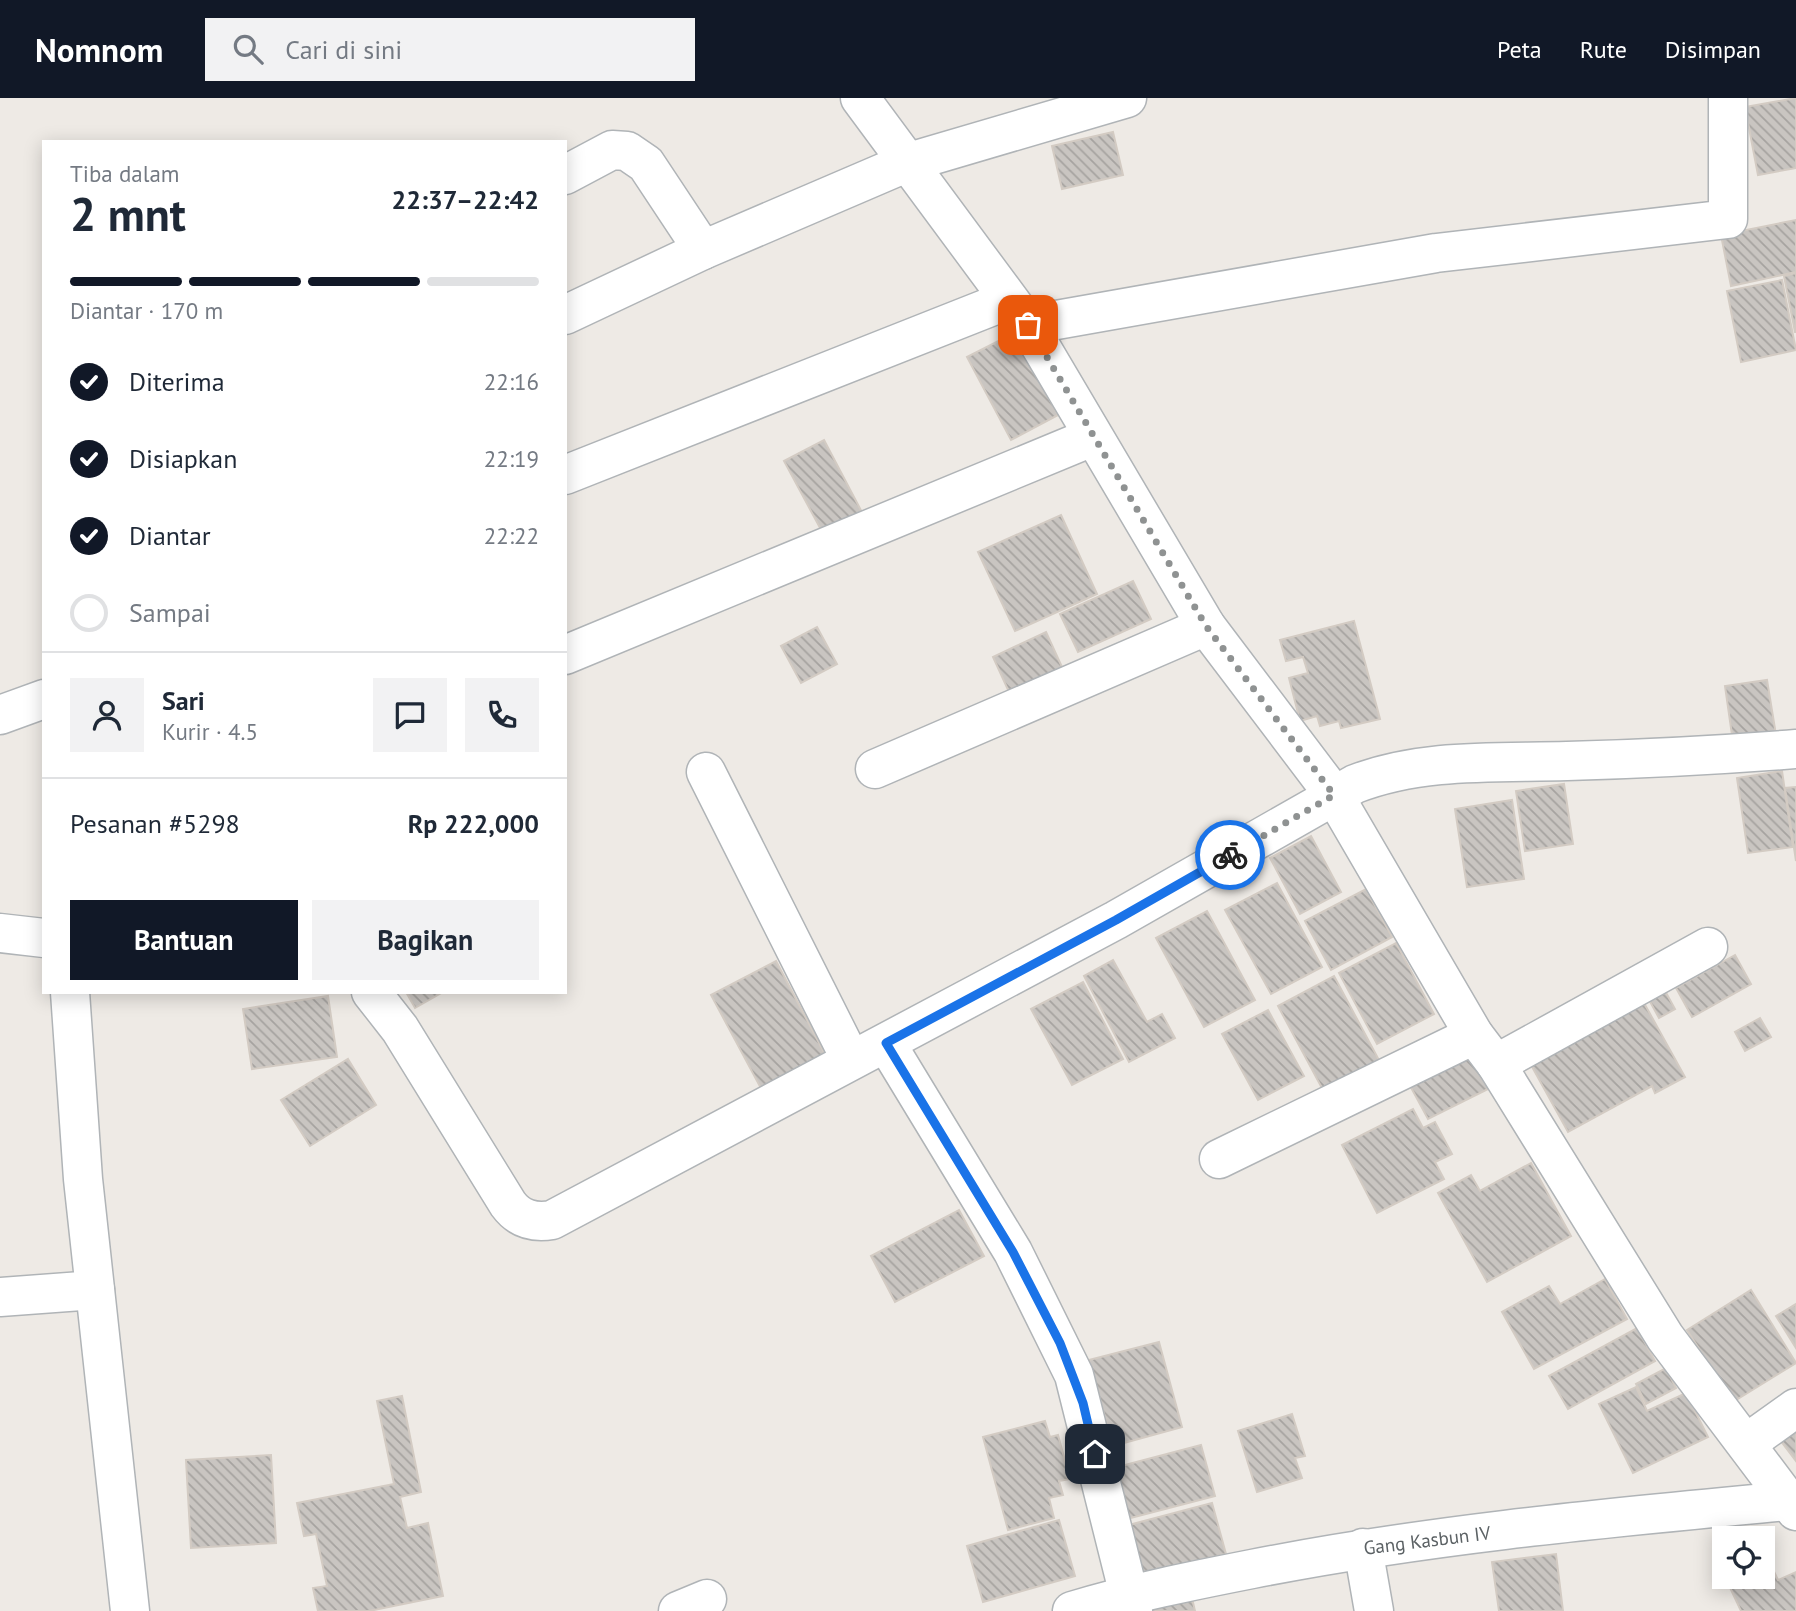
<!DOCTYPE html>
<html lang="id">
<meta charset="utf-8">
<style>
body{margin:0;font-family:"PT Sans",sans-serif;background:#f2f2f3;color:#1f2937;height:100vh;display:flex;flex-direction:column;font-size:26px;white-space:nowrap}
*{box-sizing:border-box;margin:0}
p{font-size:23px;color:#747a83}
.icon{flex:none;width:38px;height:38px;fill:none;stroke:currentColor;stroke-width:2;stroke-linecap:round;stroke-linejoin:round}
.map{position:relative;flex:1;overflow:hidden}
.details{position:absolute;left:42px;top:42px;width:525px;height:854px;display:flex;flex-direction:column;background:#fff;border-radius:0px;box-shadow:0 4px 18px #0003}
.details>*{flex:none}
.tools{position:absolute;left:1712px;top:1428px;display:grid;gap:14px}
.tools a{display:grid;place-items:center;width:63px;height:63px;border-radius:0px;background:#fff;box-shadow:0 4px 18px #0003;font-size:35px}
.pin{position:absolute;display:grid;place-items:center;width:60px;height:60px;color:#fff;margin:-30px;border-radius:14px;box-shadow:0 4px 10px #0006}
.courier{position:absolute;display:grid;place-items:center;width:70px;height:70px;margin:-35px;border:5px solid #1a73e8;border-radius:50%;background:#fff;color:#222;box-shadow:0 2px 9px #0007}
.head em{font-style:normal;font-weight:700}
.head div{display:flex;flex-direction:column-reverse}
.head{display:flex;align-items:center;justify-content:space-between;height:119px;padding:0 28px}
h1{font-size:46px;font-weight:700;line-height:52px}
.bar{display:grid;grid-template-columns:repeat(4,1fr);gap:10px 7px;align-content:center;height:84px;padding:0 28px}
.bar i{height:9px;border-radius:5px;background:#e0e1e3}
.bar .current{background:#111827}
.bar p{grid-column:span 4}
.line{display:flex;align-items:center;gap:18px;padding:0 28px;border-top:2px solid #e0e1e3}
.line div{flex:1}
.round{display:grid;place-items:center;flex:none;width:74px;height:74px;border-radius:0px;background:#f2f2f3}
ol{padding:0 28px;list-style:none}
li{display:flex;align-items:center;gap:21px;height:77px}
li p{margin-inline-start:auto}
li .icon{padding:7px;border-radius:50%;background:#111827;color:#fff;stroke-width:4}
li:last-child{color:#747a83}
li i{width:38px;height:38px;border:4px solid #e0e1e3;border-radius:50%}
.button{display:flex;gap:14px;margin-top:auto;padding:14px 28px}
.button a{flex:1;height:80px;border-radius:0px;background:#111827;color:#fff;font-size:28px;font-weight:700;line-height:80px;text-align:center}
.button a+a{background:#f2f2f3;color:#1f2937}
header{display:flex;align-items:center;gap:42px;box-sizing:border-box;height:98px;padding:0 35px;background:#111827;color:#fff}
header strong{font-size:33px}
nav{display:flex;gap:38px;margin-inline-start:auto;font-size:24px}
.search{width:490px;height:63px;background:#f2f2f3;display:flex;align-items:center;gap:18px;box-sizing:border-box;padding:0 24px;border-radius:0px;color:#747a83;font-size:26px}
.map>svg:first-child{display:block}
</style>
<header>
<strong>Nomnom</strong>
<div class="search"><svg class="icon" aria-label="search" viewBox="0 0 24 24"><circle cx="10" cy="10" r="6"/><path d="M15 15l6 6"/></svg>Cari di sini</div>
<nav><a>Peta</a><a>Rute</a><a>Disimpan</a></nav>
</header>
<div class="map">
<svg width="1796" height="1513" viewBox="0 0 1796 1513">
<defs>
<pattern id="building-back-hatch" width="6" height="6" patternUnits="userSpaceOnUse" patternTransform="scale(1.75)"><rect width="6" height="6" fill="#c9c5c1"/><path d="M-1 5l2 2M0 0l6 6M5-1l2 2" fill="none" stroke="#a6a3a0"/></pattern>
</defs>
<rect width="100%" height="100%" fill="#eeeae5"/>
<g fill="url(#building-back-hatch)" stroke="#d3cbc3" stroke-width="2">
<path d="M 1796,0 L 1796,70 L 1758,77 L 1745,9 Z"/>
<path d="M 1113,34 L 1123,77 L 1062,91 L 1052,48 Z"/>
<path d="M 1796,122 L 1796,174 L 1731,188 L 1721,137 Z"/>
<path d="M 1796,175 L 1796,234 L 1795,234 L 1784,178 Z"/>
<path d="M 1782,182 L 1796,252 L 1741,264 L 1727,193 Z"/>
<path d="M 1014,235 L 1058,317 L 1011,342 L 967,259 Z"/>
<path d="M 824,342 L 865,420 L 826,441 L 784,363 Z"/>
<path d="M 1061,417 L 1097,496 L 1015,533 L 978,454 Z"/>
<path d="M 1133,483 L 1151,521 L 1078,554 L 1060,516 Z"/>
<path d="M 1354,523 L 1380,621 L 1341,630 L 1339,623 L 1320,628 L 1317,618 L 1300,623 L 1289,580 L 1308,575 L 1303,559 L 1286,563 L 1280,542 Z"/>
<path d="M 817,529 L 837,566 L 801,585 L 781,548 Z"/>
<path d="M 1046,534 L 1067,580 L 1014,605 L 993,559 Z"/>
<path d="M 1767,582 L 1776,637 L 1733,644 L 1725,588 Z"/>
<path d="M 1782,673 L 1793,749 L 1748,755 L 1737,680 Z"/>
<path d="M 1564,686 L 1573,746 L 1525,753 L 1516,693 Z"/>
<path d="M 1796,689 L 1796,763 L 1785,690 Z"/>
<path d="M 1512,702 L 1524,781 L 1467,789 L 1455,711 Z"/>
<path d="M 1311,738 L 1341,794 L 1300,816 L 1270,760 Z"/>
<path d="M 1277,785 L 1322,869 L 1271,896 L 1225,812 Z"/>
<path d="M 1366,791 L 1392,839 L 1331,872 L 1305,823 Z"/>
<path d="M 1207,813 L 1255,902 L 1204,929 L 1156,840 Z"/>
<path d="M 1396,845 L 1434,916 L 1377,946 L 1339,875 Z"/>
<path d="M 1735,857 L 1751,886 L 1692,919 L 1676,890 Z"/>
<path d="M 1113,862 L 1147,924 L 1162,916 L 1175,940 L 1129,964 L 1084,878 Z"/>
<path d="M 776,863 L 828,962 L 764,996 L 711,897 Z"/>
<path d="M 1334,878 L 1380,964 L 1324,994 L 1278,908 Z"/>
<path d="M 1083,884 L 1123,961 L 1072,987 L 1031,911 Z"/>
<path d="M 1664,891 L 1675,911 L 1659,920 L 1648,900 Z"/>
<path d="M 406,894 L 443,894 L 415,910 Z"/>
<path d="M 328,898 L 337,959 L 252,971 L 243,911 Z"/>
<path d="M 1644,905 L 1685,979 L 1655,995 L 1652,988 L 1568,1034 L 1531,967 Z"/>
<path d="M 1268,912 L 1304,978 L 1258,1002 L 1222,936 Z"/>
<path d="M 1760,920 L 1771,939 L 1745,953 L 1735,934 Z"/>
<path d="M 1470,953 L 1490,990 L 1428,1021 L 1408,984 Z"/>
<path d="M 348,961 L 376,1007 L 310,1048 L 281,1002 Z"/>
<path d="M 1413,1011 L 1423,1030 L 1435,1024 L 1452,1056 L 1435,1064 L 1444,1081 L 1377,1115 L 1342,1047 Z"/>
<path d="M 1531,1065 L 1571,1138 L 1487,1184 L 1438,1095 L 1471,1077 L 1480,1093 Z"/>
<path d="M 959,1112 L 984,1158 L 895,1204 L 871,1158 Z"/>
<path d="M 1605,1181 L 1627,1221 L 1534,1271 L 1502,1214 L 1549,1188 L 1560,1206 Z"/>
<path d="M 1751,1192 L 1796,1265 L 1733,1304 L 1687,1232 Z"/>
<path d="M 1796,1206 L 1796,1250 L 1776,1218 Z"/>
<path d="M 1637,1230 L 1655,1263 L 1568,1311 L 1549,1278 Z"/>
<path d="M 1159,1244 L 1182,1329 L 1113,1348 L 1089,1262 Z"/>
<path d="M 1666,1270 L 1676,1290 L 1646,1306 L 1636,1286 Z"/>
<path d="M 1636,1289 L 1647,1313 L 1686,1295 L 1708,1339 L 1633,1375 L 1599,1306 Z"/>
<path d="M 402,1298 L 421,1394 L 400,1399 L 407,1430 L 428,1425 L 443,1498 L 369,1513 L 318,1513 L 313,1490 L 327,1488 L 316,1436 L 304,1438 L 297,1405 L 394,1386 L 377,1303 Z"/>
<path d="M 1292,1316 L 1305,1358 L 1295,1360 L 1302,1380 L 1257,1394 L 1238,1333 Z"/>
<path d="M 1045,1323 L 1050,1339 L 1058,1337 L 1070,1381 L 1059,1383 L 1063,1397 L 1049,1400 L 1054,1420 L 1008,1432 L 983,1339 Z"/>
<path d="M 1796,1330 L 1796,1363 L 1780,1342 Z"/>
<path d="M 1201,1347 L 1215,1398 L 1119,1423 L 1106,1372 Z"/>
<path d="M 271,1357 L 276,1445 L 191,1450 L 186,1362 Z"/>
<path d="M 1212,1405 L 1226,1456 L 1139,1479 L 1125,1428 Z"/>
<path d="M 1059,1422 L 1075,1478 L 983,1504 L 967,1448 Z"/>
<path d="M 1765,1455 L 1778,1482 L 1796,1474 L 1796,1513 L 1741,1513 L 1725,1479 L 1762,1479 Z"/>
<path d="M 1556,1456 L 1563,1513 L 1499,1513 L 1492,1464 Z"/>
<path d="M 1191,1496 L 1195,1513 L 1151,1513 L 1150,1507 Z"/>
</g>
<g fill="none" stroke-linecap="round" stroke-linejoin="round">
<defs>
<g id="minor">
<path d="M 860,0 L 1028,227 L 1206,528 L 1334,697 L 1474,937 L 1496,966 L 1665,1239 L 1796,1413"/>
<path d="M 565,77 L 612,52 L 627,53 L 646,66 L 703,152"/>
<path d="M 565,217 L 703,152 L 906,65 L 1127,0"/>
<path d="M 1028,227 L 1436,155 L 1728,121 L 1728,0"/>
<path d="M 565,377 L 1008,202"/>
<path d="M 565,557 L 1092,339"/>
<path d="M 0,617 L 44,601"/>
<path d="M 875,671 L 1206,528"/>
<path d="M 706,674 L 851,962"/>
<path d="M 0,835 L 44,840"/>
<path d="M 70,894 L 83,1081 L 130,1513"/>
<path d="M 371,894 L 400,931 L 508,1106 C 519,1121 534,1125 552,1122 L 1116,822 L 1355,686 C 1422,660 1496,665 1567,663 C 1643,661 1719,657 1796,651"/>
<path d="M 886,945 L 1013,1154 L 1074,1277 L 1133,1513"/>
<path d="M 1496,966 L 1708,849"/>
<path d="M 1219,1061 L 1474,937"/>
<path d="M 0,1199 L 95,1192"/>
<path d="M 1747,1345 L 1796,1310"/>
<path d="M 1363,1450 L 1374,1513"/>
<path d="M 678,1513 L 707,1501"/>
<path d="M 1072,1513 C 1131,1495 1191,1483 1252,1471 C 1429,1436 1608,1420 1787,1403"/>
</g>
</defs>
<use href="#minor" stroke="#b0b4b7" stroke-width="41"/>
<use href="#minor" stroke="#fff" stroke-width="38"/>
</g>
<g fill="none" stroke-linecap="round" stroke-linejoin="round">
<path stroke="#8f9292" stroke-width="7" stroke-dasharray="0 12.6" d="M 1028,227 L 1206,528 L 1334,697 L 1230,757"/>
<path stroke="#1a73e8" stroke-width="9" d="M 1095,1356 L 1083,1305 L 1060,1245 L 1013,1154 L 886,945 L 1116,822 L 1230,757"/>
</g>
<g text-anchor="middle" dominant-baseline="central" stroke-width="6" stroke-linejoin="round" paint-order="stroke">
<g font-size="19" fill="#5c6265" stroke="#fff">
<text transform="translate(1427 1442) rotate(-7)">Gang Kasbun IV</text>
</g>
</g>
</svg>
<div class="tools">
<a><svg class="icon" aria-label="locate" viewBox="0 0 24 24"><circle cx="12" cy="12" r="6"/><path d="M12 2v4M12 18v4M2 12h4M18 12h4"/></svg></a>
</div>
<div class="pin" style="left:1028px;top:227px;background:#ea580c"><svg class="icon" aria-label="bag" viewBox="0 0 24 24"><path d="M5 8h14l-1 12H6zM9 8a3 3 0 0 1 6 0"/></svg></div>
<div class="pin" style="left:1095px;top:1356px;background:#1f2937"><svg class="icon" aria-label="home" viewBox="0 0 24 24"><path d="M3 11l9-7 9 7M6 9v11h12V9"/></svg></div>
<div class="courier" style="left:1230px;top:757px"><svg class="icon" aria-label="bike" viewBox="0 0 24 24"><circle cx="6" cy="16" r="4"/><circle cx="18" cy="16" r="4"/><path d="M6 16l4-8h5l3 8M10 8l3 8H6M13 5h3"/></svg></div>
<section class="details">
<div class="head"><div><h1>2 mnt</h1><p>Tiba dalam</p></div><em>22:37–22:42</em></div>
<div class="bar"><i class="current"></i><i class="current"></i><i class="current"></i><i></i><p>Diantar · 170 m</p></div>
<ol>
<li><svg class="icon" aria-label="check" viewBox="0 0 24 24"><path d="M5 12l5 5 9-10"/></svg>Diterima<p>22:16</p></li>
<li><svg class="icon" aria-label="check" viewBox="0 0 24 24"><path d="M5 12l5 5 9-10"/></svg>Disiapkan<p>22:19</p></li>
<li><svg class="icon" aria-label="check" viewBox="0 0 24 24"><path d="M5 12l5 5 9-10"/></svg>Diantar<p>22:22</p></li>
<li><i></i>Sampai</li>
</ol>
<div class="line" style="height:126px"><a class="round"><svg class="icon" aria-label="person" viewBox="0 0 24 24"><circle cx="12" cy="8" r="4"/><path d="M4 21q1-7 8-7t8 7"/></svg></a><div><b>Sari</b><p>Kurir · 4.5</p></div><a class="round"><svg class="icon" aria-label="chat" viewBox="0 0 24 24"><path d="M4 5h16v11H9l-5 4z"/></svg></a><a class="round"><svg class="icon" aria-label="phone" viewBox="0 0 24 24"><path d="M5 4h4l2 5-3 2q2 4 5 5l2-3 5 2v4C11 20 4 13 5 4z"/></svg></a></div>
<div class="line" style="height:91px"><div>Pesanan #5298</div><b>Rp 222,000</b></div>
<div class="button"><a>Bantuan</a><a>Bagikan</a></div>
</section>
</div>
